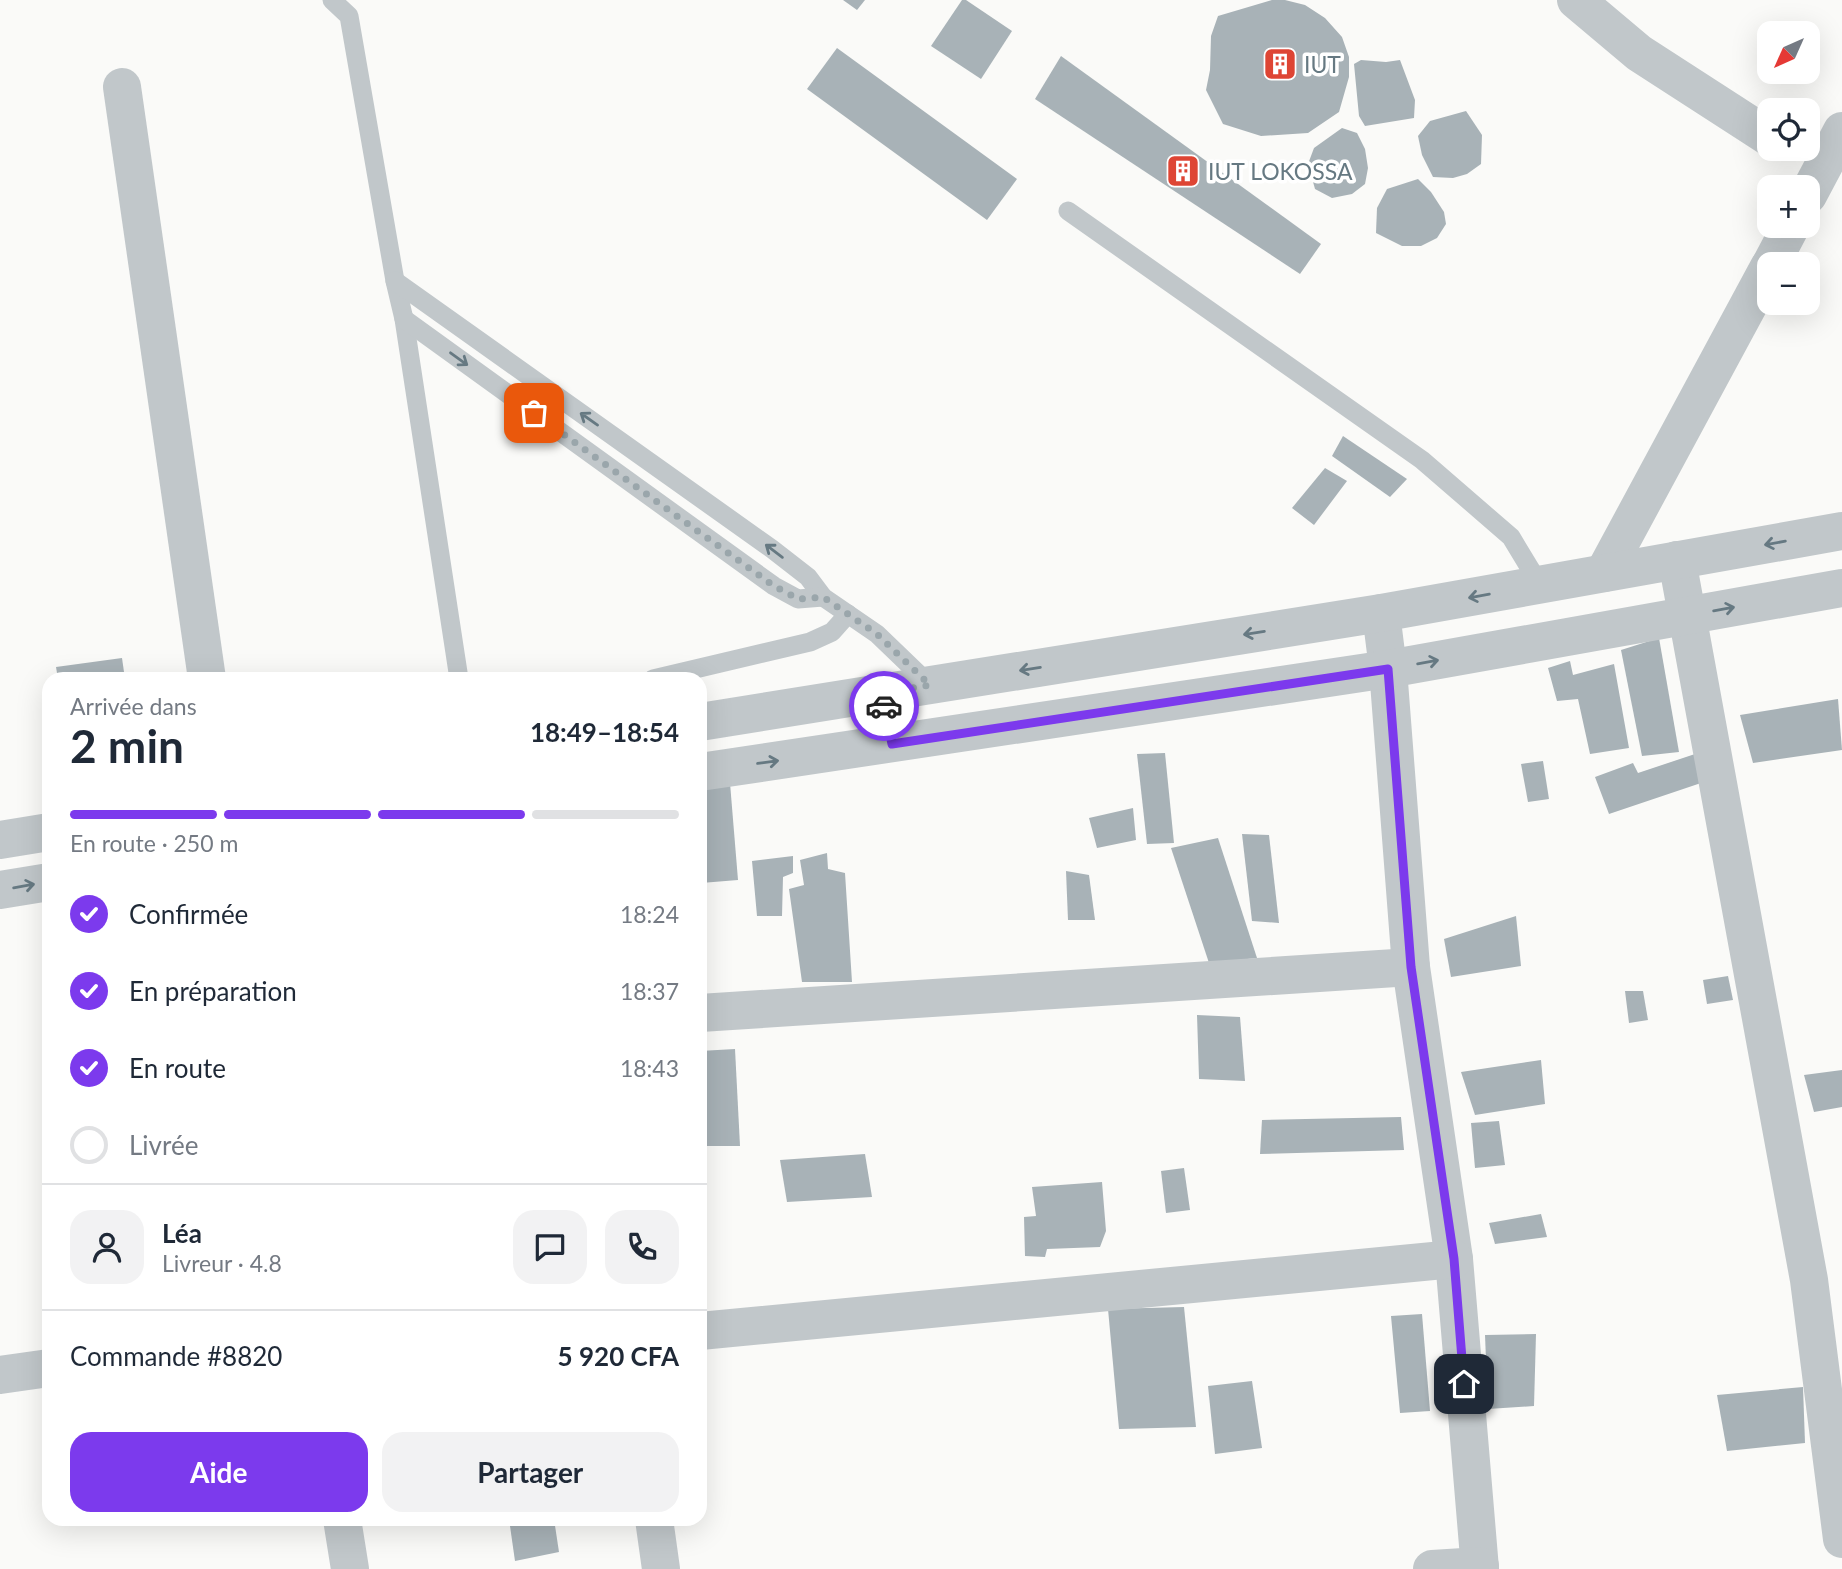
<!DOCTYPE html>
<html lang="fr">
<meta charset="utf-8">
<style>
body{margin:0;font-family:Lato,sans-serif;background:#f2f2f3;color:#1f2937;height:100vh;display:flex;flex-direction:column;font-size:26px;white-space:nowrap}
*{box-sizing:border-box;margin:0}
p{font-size:23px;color:#747a83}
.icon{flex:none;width:38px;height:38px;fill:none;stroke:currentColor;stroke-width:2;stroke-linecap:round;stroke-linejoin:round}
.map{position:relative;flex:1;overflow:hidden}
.details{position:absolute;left:42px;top:672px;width:665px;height:854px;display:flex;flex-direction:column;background:#fff;border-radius:21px;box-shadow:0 7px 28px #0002}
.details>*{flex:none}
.needle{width:46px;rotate:225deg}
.fabs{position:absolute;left:1757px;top:21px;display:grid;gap:14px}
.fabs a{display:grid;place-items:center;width:63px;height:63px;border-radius:14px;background:#fff;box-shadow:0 7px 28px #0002;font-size:35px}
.pin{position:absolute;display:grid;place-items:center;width:60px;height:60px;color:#fff;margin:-30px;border-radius:14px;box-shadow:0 4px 10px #0006}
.courier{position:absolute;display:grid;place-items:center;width:70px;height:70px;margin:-35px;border:5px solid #7c3aed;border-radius:50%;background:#fff;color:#222;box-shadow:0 2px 9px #0007}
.headline em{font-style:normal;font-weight:700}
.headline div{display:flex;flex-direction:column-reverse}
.headline{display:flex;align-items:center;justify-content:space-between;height:119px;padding:0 28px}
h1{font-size:46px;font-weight:700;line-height:52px}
.bar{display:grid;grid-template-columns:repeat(4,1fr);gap:10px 7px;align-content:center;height:84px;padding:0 28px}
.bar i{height:9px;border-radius:5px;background:#e0e1e3}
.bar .selected{background:#7c3aed}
.bar p{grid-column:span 4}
.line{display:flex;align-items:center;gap:18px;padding:0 28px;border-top:2px solid #e0e1e3}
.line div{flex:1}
.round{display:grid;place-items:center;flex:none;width:74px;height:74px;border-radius:21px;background:#f2f2f3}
ol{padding:0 28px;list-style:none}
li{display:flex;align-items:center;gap:21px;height:77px}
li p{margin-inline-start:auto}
li .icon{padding:7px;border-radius:50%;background:#7c3aed;color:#fff;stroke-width:4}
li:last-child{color:#747a83}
li i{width:38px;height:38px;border:4px solid #e0e1e3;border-radius:50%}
.button{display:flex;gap:14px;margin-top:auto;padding:14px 28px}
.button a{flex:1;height:80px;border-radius:21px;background:#7c3aed;color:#fff;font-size:28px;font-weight:700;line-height:80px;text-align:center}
.button a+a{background:#f2f2f3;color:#1f2937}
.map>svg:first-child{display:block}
</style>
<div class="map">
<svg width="1842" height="1569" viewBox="0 0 1842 1569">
<rect width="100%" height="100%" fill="#fafaf8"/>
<g fill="#a8b2b7">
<path d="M 843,0 L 865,0 L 857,10 Z"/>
<path d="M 962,0 L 966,0 L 1012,31 L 981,79 L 931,46 Z"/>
<path d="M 1272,0 L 1285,0 L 1305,5 L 1325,18 L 1342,37 L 1349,57 L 1349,77 L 1339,112 L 1308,133 L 1261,136 L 1223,124 L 1206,90 L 1210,70 L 1211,36 L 1218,16 Z"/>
<path d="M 837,48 L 1017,179 L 987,220 L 807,89 Z"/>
<path d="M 1061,56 L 1321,244 L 1300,274 L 1035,99 Z"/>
<path d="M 1361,60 L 1386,62 L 1400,60 L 1415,100 L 1414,118 L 1365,126 L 1359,116 L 1354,64 Z"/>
<path d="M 1466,111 L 1482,135 L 1481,164 L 1467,174 L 1453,178 L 1433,177 L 1422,155 L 1418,136 L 1430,121 Z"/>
<path d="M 1342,128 L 1357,133 L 1365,149 L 1368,168 L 1365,184 L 1352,194 L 1332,198 L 1315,189 L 1308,164 L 1314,148 Z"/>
<path d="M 1418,179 L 1431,192 L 1444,212 L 1446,224 L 1437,238 L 1421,246 L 1402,246 L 1376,233 L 1377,208 L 1387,189 Z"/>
<path d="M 1343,436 L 1407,479 L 1390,497 L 1332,456 Z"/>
<path d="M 1325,468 L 1347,481 L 1314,525 L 1292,508 Z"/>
<path d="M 1659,638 L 1679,752 L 1642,756 L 1621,650 Z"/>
<path d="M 122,658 L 125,679 L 58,679 L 56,667 Z"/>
<path d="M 1570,661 L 1573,675 L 1614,664 L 1629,748 L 1590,754 L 1578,699 L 1557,701 L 1548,668 Z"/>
<path d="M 1838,699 L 1842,750 L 1753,763 L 1740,715 Z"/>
<path d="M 1165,753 L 1174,843 L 1147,844 L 1137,754 Z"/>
<path d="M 1695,754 L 1701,783 L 1609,814 L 1595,777 L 1633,763 L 1638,773 Z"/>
<path d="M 1543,761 L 1549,799 L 1528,802 L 1521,764 Z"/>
<path d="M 730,783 L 738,880 L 701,883 L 700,785 Z"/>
<path d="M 1133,808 L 1136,840 L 1097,848 L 1089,818 Z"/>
<path d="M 1242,834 L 1269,835 L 1279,923 L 1252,921 Z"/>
<path d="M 1218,838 L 1257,958 L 1209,963 L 1171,848 Z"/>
<path d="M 827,853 L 828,869 L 845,873 L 852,982 L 802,982 L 789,889 L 804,885 L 800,860 Z"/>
<path d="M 793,856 L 793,873 L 783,877 L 782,916 L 757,916 L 752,861 Z"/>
<path d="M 1066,871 L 1089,875 L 1095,920 L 1068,920 Z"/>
<path d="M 1516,916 L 1521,966 L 1451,977 L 1444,939 Z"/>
<path d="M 1728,976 L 1733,1000 L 1707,1004 L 1703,980 Z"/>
<path d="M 1625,991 L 1643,991 L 1648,1020 L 1629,1023 Z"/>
<path d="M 1197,1015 L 1240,1017 L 1245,1081 L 1199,1079 Z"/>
<path d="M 735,1049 L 740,1146 L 700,1146 L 700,1051 Z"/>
<path d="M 1541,1060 L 1545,1104 L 1475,1115 L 1461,1072 Z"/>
<path d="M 1842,1070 L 1842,1107 L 1814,1112 L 1804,1075 Z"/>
<path d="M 1401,1117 L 1404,1150 L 1260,1154 L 1262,1120 Z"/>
<path d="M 1499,1121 L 1505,1165 L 1475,1168 L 1471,1123 Z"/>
<path d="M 865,1154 L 872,1197 L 787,1202 L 780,1160 Z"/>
<path d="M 1184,1168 L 1190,1210 L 1166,1213 L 1161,1171 Z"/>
<path d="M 1102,1182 L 1106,1231 L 1100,1247 L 1047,1249 L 1045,1257 L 1025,1256 L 1024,1217 L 1036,1216 L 1032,1187 Z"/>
<path d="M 1541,1214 L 1547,1237 L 1495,1244 L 1489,1223 Z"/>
<path d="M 1184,1307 L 1196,1427 L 1119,1429 L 1108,1309 Z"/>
<path d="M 1422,1314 L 1430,1411 L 1400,1413 L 1391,1316 Z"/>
<path d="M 1536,1334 L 1534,1406 L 1488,1409 L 1485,1335 Z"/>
<path d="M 1252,1381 L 1262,1448 L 1215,1454 L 1208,1386 Z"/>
<path d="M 1803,1387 L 1805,1443 L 1727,1451 L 1717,1395 Z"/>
<path d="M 509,1519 L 554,1519 L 559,1552 L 515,1561 Z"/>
</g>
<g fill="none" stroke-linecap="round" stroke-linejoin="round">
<g stroke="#c1c7ca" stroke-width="19">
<path d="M 332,0 L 349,16 L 395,281 L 404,319 L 459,679"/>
<path d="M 1068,211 L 1422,460 L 1511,537 L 1540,585"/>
<path d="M 395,281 L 772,549 L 808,577 L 823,597 L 877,634 L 930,685"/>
<path d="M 404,319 L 774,586 L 798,599 L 823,597"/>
<path d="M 653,679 L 810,642 L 832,632 L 848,614"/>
</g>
<g stroke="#c1c7ca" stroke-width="38">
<path d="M 1576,0 L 1639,53 L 1769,137"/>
<path d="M 122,87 L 207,679"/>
<path d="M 1808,195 L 1842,131"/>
<path d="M 1771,264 L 1791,226"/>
<path d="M 1677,560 L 1809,1280 L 1842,1539"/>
<path d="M 1604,573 L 1769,267"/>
<path d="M 1381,613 L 1388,669 L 1411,967 L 1454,1259 L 1480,1569"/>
<path d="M 700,1013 L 1411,967"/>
<path d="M 700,1331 L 1454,1259"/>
<path d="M 0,1375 L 49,1368"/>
<path d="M 342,1519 L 350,1569"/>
<path d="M 654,1519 L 661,1569"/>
<path d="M 1432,1569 L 1480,1566"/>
</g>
<g stroke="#c1c7ca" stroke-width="38">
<path d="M 700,722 L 1381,613 L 1842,531"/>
<path d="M 700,772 L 1388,669 L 1842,588"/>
<path d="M 0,840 L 49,832"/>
<path d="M 0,890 L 49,882"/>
</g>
</g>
<defs><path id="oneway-shaft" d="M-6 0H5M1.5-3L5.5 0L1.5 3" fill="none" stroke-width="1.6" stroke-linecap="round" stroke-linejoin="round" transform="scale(1.75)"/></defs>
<g stroke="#667982">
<use href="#oneway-shaft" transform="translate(459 359) rotate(36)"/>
<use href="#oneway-shaft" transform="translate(589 419) rotate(-145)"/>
<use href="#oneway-shaft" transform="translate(1775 543) rotate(170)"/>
<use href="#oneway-shaft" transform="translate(774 551) rotate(-143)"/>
<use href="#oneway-shaft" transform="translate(1479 596) rotate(170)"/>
<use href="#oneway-shaft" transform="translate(1724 609) rotate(-10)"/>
<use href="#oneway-shaft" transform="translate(1254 633) rotate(171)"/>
<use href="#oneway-shaft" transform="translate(1428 662) rotate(-10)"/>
<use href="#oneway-shaft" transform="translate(1030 669) rotate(171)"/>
<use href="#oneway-shaft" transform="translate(768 762) rotate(-8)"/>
<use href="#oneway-shaft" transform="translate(24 886) rotate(-10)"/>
</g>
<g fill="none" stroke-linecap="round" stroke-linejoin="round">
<path stroke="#9aa6ab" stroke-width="7" stroke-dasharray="0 12.6" d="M 534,413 L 774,586 L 798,599 L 823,597 L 877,634 L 930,685 L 881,693 L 884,706"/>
<path stroke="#7c3aed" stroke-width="9" d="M 884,706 L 892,744 L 1388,669 L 1411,967 L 1454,1259 L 1464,1384"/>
</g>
<defs>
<symbol id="building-square" viewBox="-11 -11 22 22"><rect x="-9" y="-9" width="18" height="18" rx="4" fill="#de4534" stroke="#fff"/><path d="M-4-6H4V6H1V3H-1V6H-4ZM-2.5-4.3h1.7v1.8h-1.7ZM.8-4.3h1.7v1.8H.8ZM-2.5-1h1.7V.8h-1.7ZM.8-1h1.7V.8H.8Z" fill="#fff"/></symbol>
</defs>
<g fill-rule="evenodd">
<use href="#building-square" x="1261" y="45" width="38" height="38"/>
<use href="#building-square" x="1164" y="152" width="38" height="38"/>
</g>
<g text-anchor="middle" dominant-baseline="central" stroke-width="7" stroke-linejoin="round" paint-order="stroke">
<g font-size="23" fill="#667982" stroke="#fff" text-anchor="start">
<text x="1304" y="64">IUT</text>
<text x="1208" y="171">IUT LOKOSSA</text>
</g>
</g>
</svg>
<div class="fabs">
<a><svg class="needle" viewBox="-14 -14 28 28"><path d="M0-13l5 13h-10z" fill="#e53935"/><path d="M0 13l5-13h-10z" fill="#747a83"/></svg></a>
<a><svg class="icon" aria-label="locate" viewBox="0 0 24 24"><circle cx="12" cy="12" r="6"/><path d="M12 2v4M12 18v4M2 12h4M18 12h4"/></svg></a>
<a>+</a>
<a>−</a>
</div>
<div class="pin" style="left:534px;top:413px;background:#ea580c"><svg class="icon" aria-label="bag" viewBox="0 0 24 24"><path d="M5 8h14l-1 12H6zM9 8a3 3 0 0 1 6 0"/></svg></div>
<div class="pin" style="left:1464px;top:1384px;background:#1f2937"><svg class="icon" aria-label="home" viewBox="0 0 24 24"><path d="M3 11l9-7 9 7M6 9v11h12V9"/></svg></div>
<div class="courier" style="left:884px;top:706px"><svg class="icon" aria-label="car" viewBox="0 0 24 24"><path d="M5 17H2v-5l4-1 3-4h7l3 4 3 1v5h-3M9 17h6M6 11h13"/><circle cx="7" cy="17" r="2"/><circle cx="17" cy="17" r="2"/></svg></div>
<section class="details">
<div class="headline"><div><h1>2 min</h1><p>Arrivée dans</p></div><em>18:49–18:54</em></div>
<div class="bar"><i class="selected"></i><i class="selected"></i><i class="selected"></i><i></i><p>En route · 250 m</p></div>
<ol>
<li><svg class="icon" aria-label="check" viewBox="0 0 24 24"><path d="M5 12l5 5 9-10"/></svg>Confirmée<p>18:24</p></li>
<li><svg class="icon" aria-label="check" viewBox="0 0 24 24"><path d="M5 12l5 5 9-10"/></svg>En préparation<p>18:37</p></li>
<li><svg class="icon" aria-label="check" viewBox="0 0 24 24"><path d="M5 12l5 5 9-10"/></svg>En route<p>18:43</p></li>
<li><i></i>Livrée</li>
</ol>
<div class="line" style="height:126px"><a class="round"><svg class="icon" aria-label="person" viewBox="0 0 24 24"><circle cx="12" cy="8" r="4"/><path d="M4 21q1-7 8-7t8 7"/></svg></a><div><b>Léa</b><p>Livreur · 4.8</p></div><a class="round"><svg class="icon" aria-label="chat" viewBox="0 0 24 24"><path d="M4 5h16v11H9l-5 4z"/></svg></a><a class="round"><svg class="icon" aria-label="phone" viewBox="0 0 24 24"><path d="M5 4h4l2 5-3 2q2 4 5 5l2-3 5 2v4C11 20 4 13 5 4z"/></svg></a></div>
<div class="line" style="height:91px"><div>Commande #8820</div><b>5 920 CFA</b></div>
<div class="button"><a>Aide</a><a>Partager</a></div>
</section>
</div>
